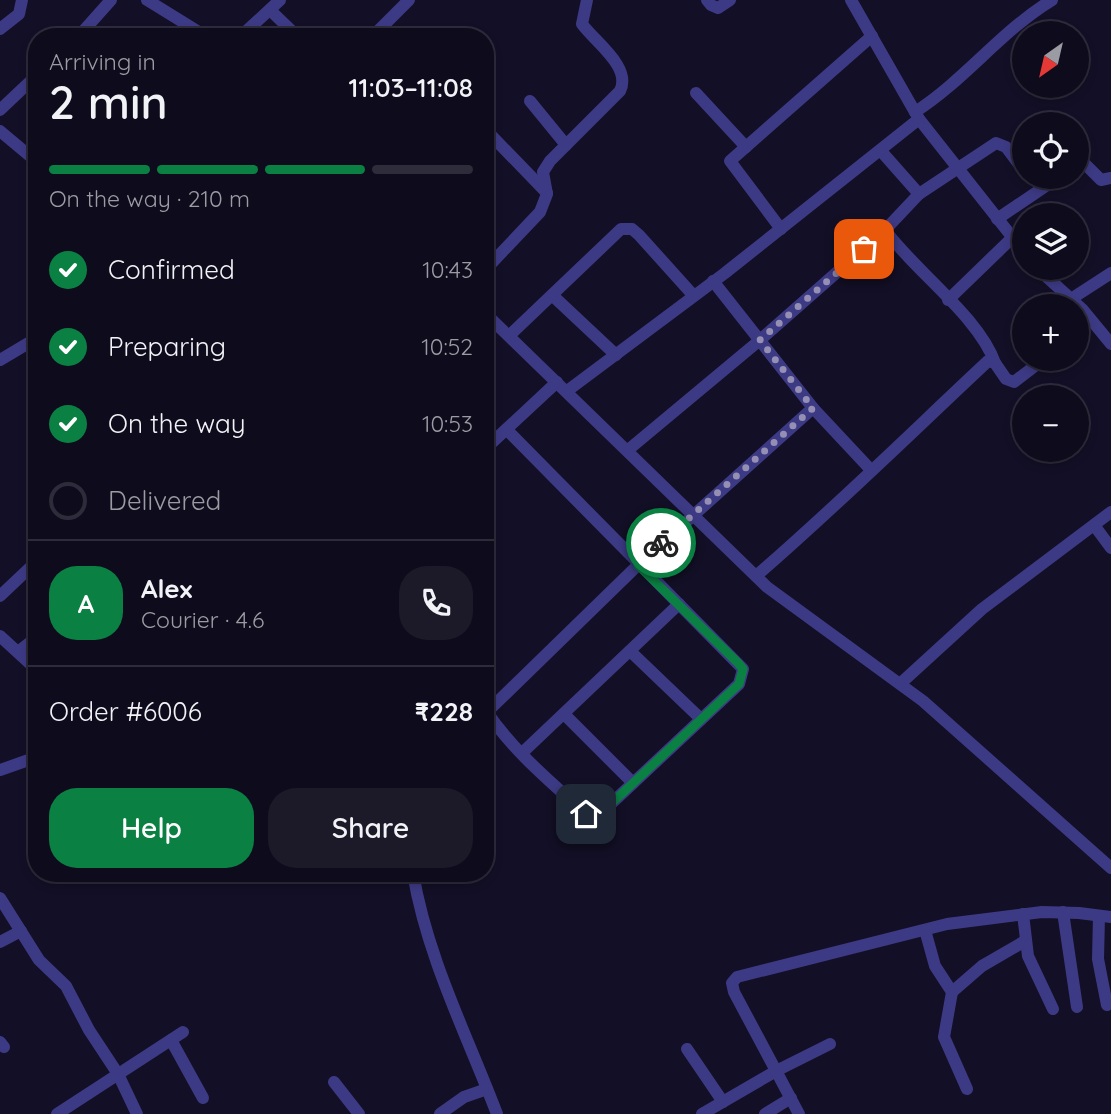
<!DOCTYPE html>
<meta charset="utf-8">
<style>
body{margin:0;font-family:Quicksand,sans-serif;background:#1c1929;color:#f1f3f6;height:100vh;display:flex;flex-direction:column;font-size:26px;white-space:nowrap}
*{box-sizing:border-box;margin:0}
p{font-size:23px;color:#9b9ba3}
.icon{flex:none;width:38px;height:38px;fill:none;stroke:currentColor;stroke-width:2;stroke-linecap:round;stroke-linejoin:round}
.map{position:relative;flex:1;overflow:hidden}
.sheet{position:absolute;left:28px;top:28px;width:466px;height:854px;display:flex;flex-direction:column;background:#0e0b1c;border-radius:28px;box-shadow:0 4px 10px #0003,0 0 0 2px #2e2b3b}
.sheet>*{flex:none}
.needle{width:46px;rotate:214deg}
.fabs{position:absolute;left:1012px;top:21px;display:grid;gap:14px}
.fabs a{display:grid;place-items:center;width:77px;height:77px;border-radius:50%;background:#0e0b1c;box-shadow:0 4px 10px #0003,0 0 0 2px #2e2b3b;font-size:35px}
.pin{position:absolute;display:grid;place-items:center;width:60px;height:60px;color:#fff;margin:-30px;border-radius:14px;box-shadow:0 4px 10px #0006}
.courier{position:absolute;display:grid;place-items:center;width:70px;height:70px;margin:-35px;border:5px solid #0b8043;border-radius:50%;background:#fff;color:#222;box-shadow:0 2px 9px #0007}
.overview em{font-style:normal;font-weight:600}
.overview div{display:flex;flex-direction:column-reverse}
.overview{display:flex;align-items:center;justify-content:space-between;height:119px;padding:0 21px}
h1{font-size:46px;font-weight:600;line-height:52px}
.bar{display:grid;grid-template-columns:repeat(4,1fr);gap:10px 7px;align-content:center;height:84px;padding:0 21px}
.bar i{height:9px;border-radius:5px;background:#2e2b3b}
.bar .current{background:#0b8043}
.bar p{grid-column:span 4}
.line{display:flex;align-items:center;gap:18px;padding:0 21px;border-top:2px solid #2e2b3b}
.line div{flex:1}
.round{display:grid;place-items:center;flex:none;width:74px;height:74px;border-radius:28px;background:#1c1929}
ol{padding:0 21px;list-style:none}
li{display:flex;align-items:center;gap:21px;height:77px}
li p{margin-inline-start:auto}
li .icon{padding:7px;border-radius:50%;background:#0b8043;color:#fff;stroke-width:4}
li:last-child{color:#9b9ba3}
li i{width:38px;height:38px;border:4px solid #2e2b3b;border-radius:50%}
.primary-button{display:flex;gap:14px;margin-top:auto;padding:14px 21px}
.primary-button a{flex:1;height:80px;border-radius:28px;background:#0b8043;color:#fff;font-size:28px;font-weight:600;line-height:80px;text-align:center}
.primary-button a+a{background:#1c1929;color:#f1f3f6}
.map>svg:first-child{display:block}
</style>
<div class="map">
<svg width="1111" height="1114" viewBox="0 0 1111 1114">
<rect width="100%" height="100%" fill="#130f26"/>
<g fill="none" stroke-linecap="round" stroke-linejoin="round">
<g stroke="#3d3a85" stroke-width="12">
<path d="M 147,0 L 207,37"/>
<path d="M 707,0 L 711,5 L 718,8 L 730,0"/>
<path d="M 851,0 L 919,119 L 1024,252"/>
<path d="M 270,10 L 298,37"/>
<path d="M 0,29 L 19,14 L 22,0"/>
<path d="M 78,37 L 111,0"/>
<path d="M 240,37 L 280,0"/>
<path d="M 372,37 L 409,0"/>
<path d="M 696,93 L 746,147"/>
<path d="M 530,101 L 566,145"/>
<path d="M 0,110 L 37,75"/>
<path d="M 915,112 C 965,80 1001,31 1052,0"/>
<path d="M 485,129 L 547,193"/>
<path d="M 0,131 L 37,162"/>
<path d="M 881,151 L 919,194"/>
<path d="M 1076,165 L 1084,163 L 1101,180 L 1111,178"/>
<path d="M 997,219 L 1059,177"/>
<path d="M 781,229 L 730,161 L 872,36"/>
<path d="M 885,230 C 916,272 979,317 995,363"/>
<path d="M 1037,268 L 1083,310 L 1111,344"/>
<path d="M 485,270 L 540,212 L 547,194 L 543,172 L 550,161 L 620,91 C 632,67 595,42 582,24 L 587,0"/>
<path d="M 713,281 L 813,408 L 871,470"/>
<path d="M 552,295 L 616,355"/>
<path d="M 1071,299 L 1111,273"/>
<path d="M 948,300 L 1012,238"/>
<path d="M 485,313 L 767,587 L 923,701 L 1111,868"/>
<path d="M 1076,331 L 1090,319"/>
<path d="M 510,335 L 621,229 L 632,229 L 639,235 L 693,295"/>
<path d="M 0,360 L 37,338"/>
<path d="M 567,391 L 725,273 L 919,119"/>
<path d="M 507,430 L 743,669 L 739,684 L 600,814 L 593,816 L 586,814 C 552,783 513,751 487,712 L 638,565 L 813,408"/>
<path d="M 485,449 L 557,382"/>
<path d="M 628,450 L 760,340 L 885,230 L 919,194 L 996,143 L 1006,147 L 1024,171"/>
<path d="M 34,470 L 37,474"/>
<path d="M 1094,525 L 1111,548"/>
<path d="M 756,576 C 836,507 911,433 988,361 L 995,363 L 1006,379 L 1014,382 L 1044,359"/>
<path d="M 0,596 L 37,561"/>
<path d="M 0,636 L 37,670"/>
<path d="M 630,651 L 701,719"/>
<path d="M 18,652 L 37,637"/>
<path d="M 901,683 L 982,609 L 1111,512"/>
<path d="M 564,714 L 633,783"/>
<path d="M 522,753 L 679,604"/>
<path d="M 0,770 L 37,757"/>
<path d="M 413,873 C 427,957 467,1035 497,1114"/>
<path d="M 0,898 L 39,960 L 66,986 L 89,1030 L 118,1074 L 137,1114"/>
<path d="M 1063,912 L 1077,1007"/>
<path d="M 1023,914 L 1028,956 L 1053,1009"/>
<path d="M 1099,916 L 1098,959 L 1107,1005"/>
<path d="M 925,930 L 935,966 L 952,992 L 944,1037 L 967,1089"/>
<path d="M 0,942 L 21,931"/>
<path d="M 952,992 L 982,966 L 1025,941"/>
<path d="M 171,1040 L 203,1098"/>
<path d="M 0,1042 L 4,1047"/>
<path d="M 687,1049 L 723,1102"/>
<path d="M 334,1082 L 359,1114"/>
<path d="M 57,1114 L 183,1032"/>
<path d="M 440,1114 L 464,1097 L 487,1089"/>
<path d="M 702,1114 L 776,1071 L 830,1044"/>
<path d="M 765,1114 L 791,1098"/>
<path d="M 799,1114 L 734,992 L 732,983 L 737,977 L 947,924 L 1042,912 L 1079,913 L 1111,917"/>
</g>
</g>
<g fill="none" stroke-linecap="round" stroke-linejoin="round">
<path stroke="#948fb3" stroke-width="7" stroke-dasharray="0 12.6" d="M 661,543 L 813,408 L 760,340 L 864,249"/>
<path stroke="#0b8043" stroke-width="9" d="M 586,814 L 593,816 L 600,814 L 739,684 L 743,669 L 738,663 L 638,565 L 661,543"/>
</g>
</svg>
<div class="fabs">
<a><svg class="needle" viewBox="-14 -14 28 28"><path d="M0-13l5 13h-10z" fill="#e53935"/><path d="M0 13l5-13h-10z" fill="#9b9ba3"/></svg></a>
<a><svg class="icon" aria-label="locate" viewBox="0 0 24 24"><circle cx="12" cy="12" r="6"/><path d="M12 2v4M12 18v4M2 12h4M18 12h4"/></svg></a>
<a><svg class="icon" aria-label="layers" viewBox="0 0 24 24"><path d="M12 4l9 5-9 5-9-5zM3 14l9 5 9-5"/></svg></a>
<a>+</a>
<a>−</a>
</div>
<div class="pin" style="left:864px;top:249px;background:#ea580c"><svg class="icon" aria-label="bag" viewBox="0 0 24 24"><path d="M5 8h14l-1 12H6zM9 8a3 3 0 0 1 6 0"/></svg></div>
<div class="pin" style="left:586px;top:814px;background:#1f2937"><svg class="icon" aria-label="home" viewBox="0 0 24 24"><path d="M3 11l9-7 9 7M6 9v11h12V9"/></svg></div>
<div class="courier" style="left:661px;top:543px"><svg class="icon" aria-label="bike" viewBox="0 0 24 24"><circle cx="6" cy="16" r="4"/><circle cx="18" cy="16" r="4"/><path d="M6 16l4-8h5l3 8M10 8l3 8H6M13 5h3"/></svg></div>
<section class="sheet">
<div class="overview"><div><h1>2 min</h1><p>Arriving in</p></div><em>11:03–11:08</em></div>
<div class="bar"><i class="current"></i><i class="current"></i><i class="current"></i><i></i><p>On the way · 210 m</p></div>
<ol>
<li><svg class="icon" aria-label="check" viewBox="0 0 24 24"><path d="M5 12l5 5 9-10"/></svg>Confirmed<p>10:43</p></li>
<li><svg class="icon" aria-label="check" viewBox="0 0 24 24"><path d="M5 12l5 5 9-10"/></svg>Preparing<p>10:52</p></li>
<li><svg class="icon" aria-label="check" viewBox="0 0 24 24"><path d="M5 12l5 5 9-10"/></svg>On the way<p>10:53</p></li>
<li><i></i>Delivered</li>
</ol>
<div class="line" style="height:126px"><b class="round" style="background:#0b8043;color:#fff">A</b><div><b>Alex</b><p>Courier · 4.6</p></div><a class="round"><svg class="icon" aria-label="phone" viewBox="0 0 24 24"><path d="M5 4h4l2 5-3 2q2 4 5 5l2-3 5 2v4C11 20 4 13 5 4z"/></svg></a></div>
<div class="line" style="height:91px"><div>Order #6006</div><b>₹228</b></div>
<div class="primary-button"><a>Help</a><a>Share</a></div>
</section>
</div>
